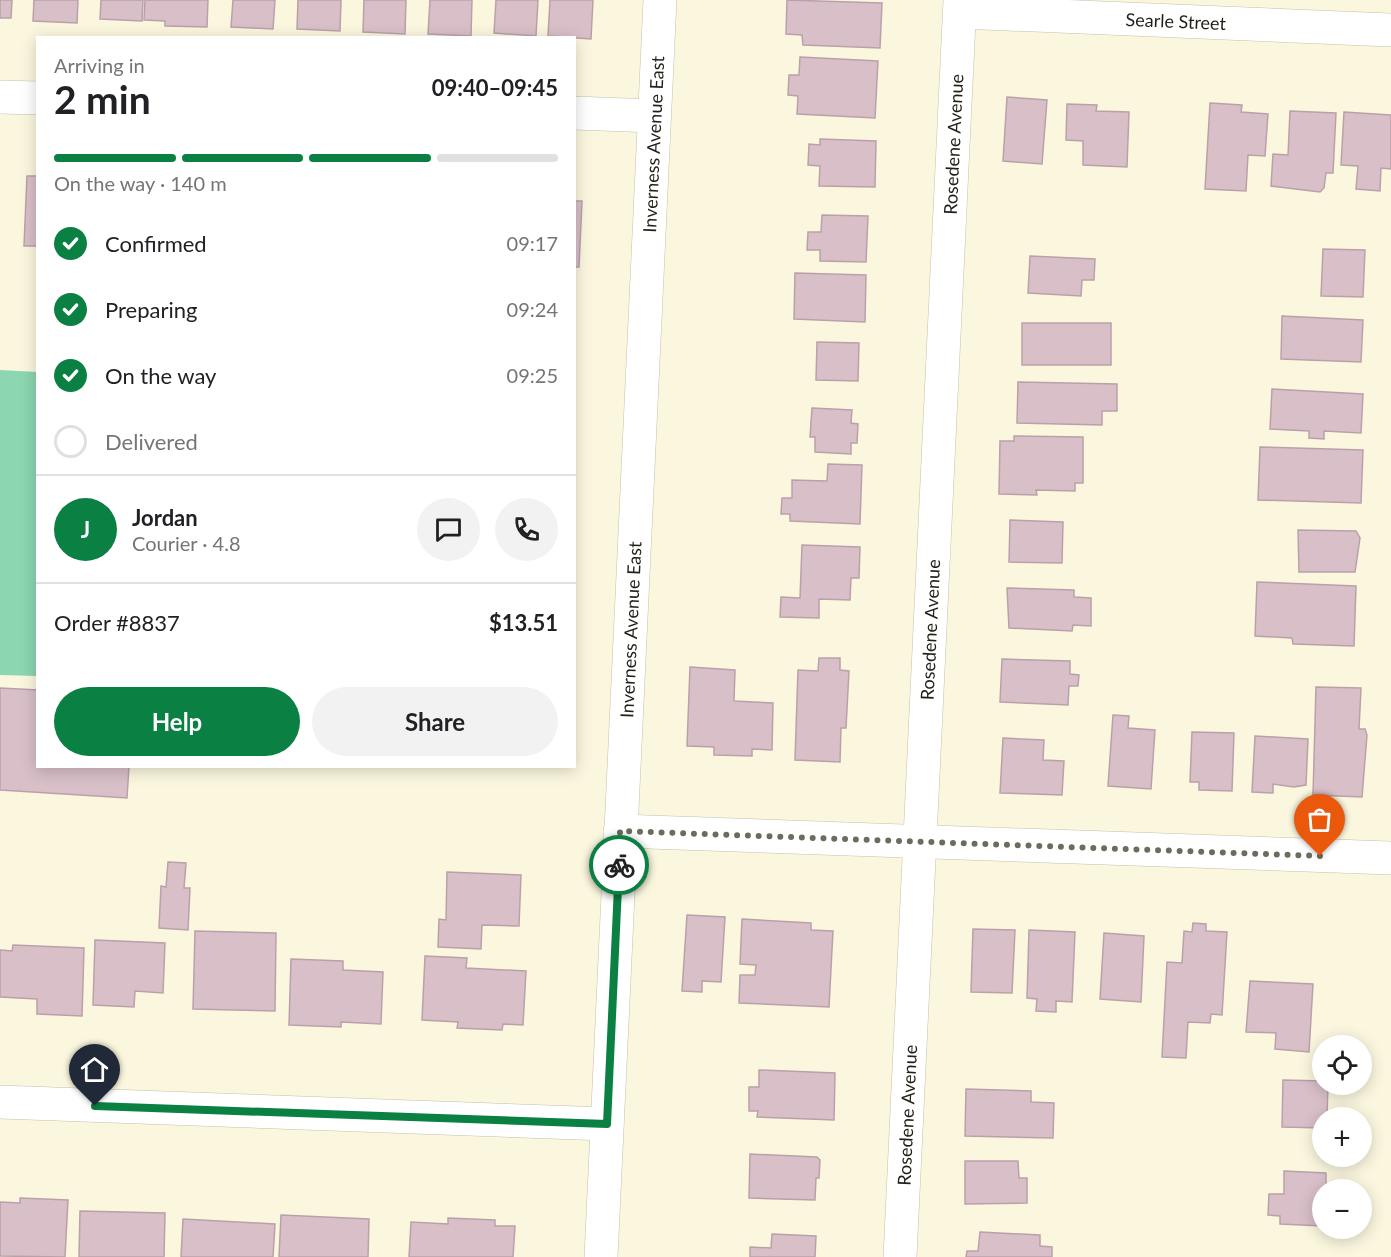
<!DOCTYPE html>
<meta charset="utf-8">
<style>
body{margin:0;font-family:Lato,sans-serif;background:#f2f2f2;color:#202124;height:100vh;display:flex;flex-direction:column;font-size:22px;white-space:nowrap}
*{box-sizing:border-box;margin:0}
p{font-size:20px;color:#757577}
.icon{flex:none;width:33px;height:33px;fill:none;stroke:currentColor;stroke-width:2;stroke-linecap:round;stroke-linejoin:round}
.map{position:relative;flex:1;overflow:hidden}
.panel{position:absolute;left:36px;top:36px;width:540px;height:732px;display:flex;flex-direction:column;background:#fff;border-radius:0px;box-shadow:0 3px 15px #0003}
.panel>*{flex:none}
.fabs{position:absolute;left:1312px;top:1035px;display:grid;gap:12px}
.fabs a{display:grid;place-items:center;width:60px;height:60px;border-radius:50%;background:#fff;box-shadow:0 3px 15px #0003;font-size:30px}
.pin{position:absolute;display:grid;place-items:center;width:51px;height:51px;color:#fff;margin:-62px -26px;border-radius:50% 50% 50% 0;rotate:-45deg;box-shadow:0 0 6px #0007}
.pin .icon{rotate:45deg}
.courier{position:absolute;display:grid;place-items:center;width:60px;height:60px;margin:-30px;border:4px solid #0b8043;border-radius:50%;background:#fff;color:#222;box-shadow:0 2px 8px #0007}
.overview em{font-style:normal;font-weight:700}
.overview div{display:flex;flex-direction:column-reverse}
.overview{display:flex;align-items:center;justify-content:space-between;height:102px;padding:0 18px}
h1{font-size:39px;font-weight:700;line-height:45px}
.bar{display:grid;grid-template-columns:repeat(4,1fr);gap:9px 6px;align-content:center;height:72px;padding:0 18px}
.bar i{height:8px;border-radius:4px;background:#e0e0e0}
.bar .active{background:#0b8043}
.bar p{grid-column:span 4}
.line{display:flex;align-items:center;gap:15px;padding:0 18px;border-top:2px solid #e0e0e0}
.line div{flex:1}
.round{display:grid;place-items:center;flex:none;width:63px;height:63px;border-radius:32px;background:#f2f2f2}
ol{padding:0 18px;list-style:none}
li{display:flex;align-items:center;gap:18px;height:66px}
li p{margin-inline-start:auto}
li .icon{padding:6px;border-radius:50%;background:#0b8043;color:#fff;stroke-width:4}
li:last-child{color:#757577}
li i{width:33px;height:33px;border:3px solid #e0e0e0;border-radius:50%}
.action{display:flex;gap:12px;margin-top:auto;padding:12px 18px}
.action a{flex:1;height:69px;border-radius:36px;background:#0b8043;color:#fff;font-size:24px;font-weight:700;line-height:69px;text-align:center}
.action a+a{background:#f2f2f2;color:#202124}
.map>svg:first-child{display:block}
</style>
<div class="map">
<svg width="1391" height="1257" viewBox="0 0 1391 1257">
<rect width="100%" height="100%" fill="#fbf7df"/>
<path fill="#8cd6b1" d="M 0,370 L 37,372 L 37,676 L 0,675 Z"/>
<g fill="#d9bfc8" stroke="#baa1a9" stroke-width="1.5">
<path d="M 0,0 L 12,0 L 11,18 L 0,18 Z"/>
<path d="M 34,0 L 78,0 L 77,23 L 33,21 Z"/>
<path d="M 101,0 L 143,0 L 142,21 L 100,19 Z"/>
<path d="M 145,0 L 208,0 L 207,27 L 165,26 L 165,21 L 144,20 Z"/>
<path d="M 233,0 L 275,0 L 273,29 L 231,27 Z"/>
<path d="M 298,0 L 341,0 L 340,31 L 297,29 Z"/>
<path d="M 364,0 L 406,0 L 405,34 L 363,32 Z"/>
<path d="M 430,0 L 472,0 L 471,36 L 428,34 Z"/>
<path d="M 496,0 L 538,0 L 536,36 L 494,33 Z"/>
<path d="M 550,0 L 593,0 L 591,39 L 548,36 Z"/>
<path d="M 787,0 L 882,3 L 880,48 L 803,45 L 802,35 L 786,34 Z"/>
<path d="M 800,57 L 878,61 L 875,118 L 797,114 L 798,96 L 788,95 L 789,75 L 799,75 Z"/>
<path d="M 1007,97 L 1047,100 L 1042,164 L 1003,161 Z"/>
<path d="M 1210,103 L 1242,105 L 1241,112 L 1268,114 L 1265,156 L 1248,155 L 1246,191 L 1205,189 Z"/>
<path d="M 1067,104 L 1097,105 L 1096,111 L 1129,112 L 1127,167 L 1083,165 L 1083,141 L 1066,140 Z"/>
<path d="M 1290,111 L 1336,113 L 1333,173 L 1326,173 L 1324,188 L 1320,192 L 1271,186 L 1273,154 L 1288,155 Z"/>
<path d="M 1344,112 L 1391,115 L 1391,169 L 1381,168 L 1380,191 L 1356,189 L 1358,166 L 1341,165 Z"/>
<path d="M 820,139 L 876,141 L 875,187 L 819,186 L 820,166 L 808,165 L 809,144 L 820,145 Z"/>
<path d="M 27,176 L 38,176 L 38,246 L 24,246 Z"/>
<path d="M 574,201 L 582,201 L 579,267 L 574,267 Z"/>
<path d="M 822,215 L 868,216 L 866,262 L 820,261 L 820,250 L 807,250 L 808,232 L 821,232 Z"/>
<path d="M 1323,249 L 1365,250 L 1363,297 L 1321,296 Z"/>
<path d="M 1030,256 L 1095,259 L 1094,280 L 1082,280 L 1081,296 L 1028,293 Z"/>
<path d="M 795,273 L 866,275 L 865,322 L 794,319 Z"/>
<path d="M 1282,316 L 1363,320 L 1361,362 L 1281,359 Z"/>
<rect x="1022" y="323" width="89" height="42"/>
<path d="M 817,342 L 859,343 L 858,381 L 816,380 Z"/>
<path d="M 1018,382 L 1117,384 L 1117,411 L 1102,411 L 1102,425 L 1017,423 Z"/>
<path d="M 1272,389 L 1363,394 L 1361,433 L 1324,431 L 1324,439 L 1309,438 L 1309,431 L 1270,429 Z"/>
<path d="M 812,408 L 852,410 L 851,423 L 858,424 L 857,443 L 851,443 L 851,454 L 815,452 L 815,437 L 810,437 Z"/>
<path d="M 1014,436 L 1083,437 L 1083,483 L 1075,483 L 1075,491 L 1036,490 L 1037,495 L 999,494 L 1000,441 L 1014,441 Z"/>
<path d="M 1260,447 L 1363,450 L 1361,503 L 1258,500 Z"/>
<path d="M 828,464 L 862,465 L 860,524 L 790,521 L 790,514 L 781,514 L 782,498 L 792,498 L 792,480 L 827,481 Z"/>
<path d="M 1010,520 L 1063,522 L 1062,563 L 1009,562 Z"/>
<path d="M 1298,530 L 1356,531 L 1360,538 L 1355,572 L 1299,572 Z"/>
<path d="M 802,545 L 860,547 L 859,578 L 851,578 L 850,600 L 819,599 L 819,618 L 780,617 L 781,597 L 800,598 Z"/>
<path d="M 1257,582 L 1356,586 L 1354,646 L 1293,644 L 1292,638 L 1255,636 Z"/>
<path d="M 1007,588 L 1074,590 L 1074,597 L 1091,598 L 1091,626 L 1073,625 L 1072,631 L 1009,628 Z"/>
<path d="M 819,658 L 840,658 L 840,670 L 849,671 L 846,728 L 841,728 L 840,762 L 795,760 L 798,670 L 818,671 Z"/>
<path d="M 1002,659 L 1070,661 L 1070,674 L 1079,675 L 1078,686 L 1069,686 L 1068,705 L 1000,702 Z"/>
<path d="M 690,667 L 735,670 L 734,701 L 773,703 L 772,750 L 752,749 L 752,756 L 714,755 L 714,747 L 687,746 Z"/>
<path d="M 1316,687 L 1361,688 L 1359,729 L 1365,729 L 1367,735 L 1362,797 L 1313,795 Z"/>
<path d="M 0,688 L 38,690 L 38,766 L 129,766 L 127,798 L 0,790 Z"/>
<path d="M 1113,715 L 1129,716 L 1128,728 L 1155,730 L 1151,789 L 1108,786 Z"/>
<path d="M 1192,732 L 1234,733 L 1232,791 L 1199,790 L 1199,782 L 1190,782 Z"/>
<path d="M 1255,736 L 1308,739 L 1306,785 L 1294,787 L 1273,784 L 1273,793 L 1252,792 Z"/>
<path d="M 1003,738 L 1044,740 L 1043,760 L 1064,761 L 1062,795 L 1000,793 Z"/>
<path d="M 168,862 L 186,863 L 184,888 L 190,888 L 188,930 L 159,928 L 161,886 L 166,887 Z"/>
<path d="M 447,872 L 521,875 L 519,926 L 482,925 L 481,949 L 438,947 L 439,919 L 446,920 Z"/>
<path d="M 687,915 L 725,917 L 721,982 L 702,981 L 702,992 L 682,991 Z"/>
<path d="M 742,919 L 811,923 L 811,930 L 833,931 L 829,1007 L 739,1003 L 740,975 L 755,975 L 756,965 L 740,964 Z"/>
<path d="M 1193,923 L 1206,924 L 1206,931 L 1227,932 L 1222,1015 L 1211,1014 L 1210,1023 L 1188,1022 L 1186,1058 L 1162,1057 L 1167,962 L 1182,963 L 1184,931 L 1192,932 Z"/>
<path d="M 973,929 L 1015,930 L 1012,993 L 971,992 Z"/>
<path d="M 1029,930 L 1075,932 L 1072,1002 L 1056,1001 L 1056,1012 L 1036,1011 L 1037,999 L 1027,998 Z"/>
<path d="M 195,931 L 276,933 L 275,1011 L 193,1009 Z"/>
<path d="M 1104,933 L 1144,936 L 1141,1002 L 1100,999 Z"/>
<path d="M 95,940 L 165,943 L 163,993 L 135,991 L 134,1007 L 93,1005 Z"/>
<path d="M 13,945 L 84,948 L 82,1016 L 37,1014 L 37,999 L 0,997 L 0,950 L 12,951 Z"/>
<path d="M 425,956 L 467,958 L 466,968 L 526,971 L 523,1025 L 503,1024 L 502,1030 L 457,1028 L 458,1022 L 422,1020 Z"/>
<path d="M 291,959 L 343,961 L 343,970 L 383,972 L 381,1024 L 341,1022 L 341,1027 L 289,1025 Z"/>
<path d="M 1250,981 L 1313,984 L 1309,1052 L 1275,1049 L 1276,1033 L 1246,1032 Z"/>
<path d="M 759,1070 L 835,1073 L 834,1120 L 757,1117 L 758,1111 L 749,1111 L 749,1087 L 759,1087 Z"/>
<path d="M 1283,1080 L 1323,1081 L 1323,1084 L 1328,1084 L 1327,1118 L 1323,1118 L 1323,1128 L 1282,1127 Z"/>
<path d="M 966,1089 L 1031,1091 L 1031,1102 L 1054,1103 L 1053,1138 L 965,1136 Z"/>
<path d="M 750,1154 L 817,1157 L 820,1160 L 819,1178 L 816,1178 L 815,1200 L 749,1198 Z"/>
<path d="M 965,1161 L 1018,1161 L 1019,1178 L 1027,1178 L 1027,1203 L 965,1204 Z"/>
<path d="M 1284,1171 L 1326,1173 L 1326,1190 L 1323,1190 L 1323,1226 L 1280,1224 L 1280,1216 L 1268,1215 L 1269,1194 L 1284,1194 Z"/>
<path d="M 20,1198 L 68,1200 L 65,1257 L 0,1256 L 0,1202 L 20,1203 Z"/>
<path d="M 80,1211 L 165,1213 L 164,1257 L 79,1257 Z"/>
<path d="M 281,1215 L 369,1219 L 368,1257 L 279,1257 Z"/>
<path d="M 448,1218 L 495,1220 L 495,1226 L 515,1226 L 513,1257 L 409,1257 L 411,1222 L 448,1224 Z"/>
<path d="M 183,1219 L 275,1224 L 273,1257 L 181,1257 Z"/>
<path d="M 980,1232 L 1040,1235 L 1040,1246 L 1052,1247 L 1052,1257 L 966,1257 L 967,1251 L 978,1251 Z"/>
<path d="M 772,1234 L 816,1236 L 815,1257 L 750,1257 L 750,1247 L 771,1248 Z"/>
</g>
<g fill="none" stroke-linecap="round" stroke-linejoin="round">
<defs>
<g id="minor">
<path id="s1" d="M 960,12 L 1391,30"/>
<path d="M 0,97 L 38,98"/>
<path d="M 574,113 L 654,116"/>
<path d="M 620,831 L 1391,858"/>
<path d="M 0,1102 L 607,1124"/>
<path id="s2" d="M 601,1257 L 660,0"/>
<path id="s3" d="M 900,1257 L 960,0"/>
</g>
</defs>
<use href="#minor" stroke="#c4c1aa" stroke-width="34"/>
<use href="#minor" stroke="#fff" stroke-width="33"/>
</g>
<g fill="none" stroke-linecap="round" stroke-linejoin="round">
<path stroke="#6d6b5d" stroke-width="6" stroke-dasharray="0 10.8" d="M 619,865 L 620,831 L 1320,856"/>
<path stroke="#0b8043" stroke-width="8" d="M 95,1106 L 607,1124 L 619,865"/>
</g>
<g text-anchor="middle" dominant-baseline="central" stroke-width="6" stroke-linejoin="round" paint-order="stroke">
<g font-size="18" fill="#211f17" stroke="#fff">
<text stroke="none"><textPath href="#s1" startOffset="216">Searle Street</textPath></text>
<text stroke="none"><textPath href="#s2" startOffset="1114">Inverness Avenue East</textPath></text>
<text stroke="none"><textPath href="#s3" startOffset="1114">Rosedene Avenue</textPath></text>
<text stroke="none"><textPath href="#s2" startOffset="628">Inverness Avenue East</textPath></text>
<text stroke="none"><textPath href="#s3" startOffset="628">Rosedene Avenue</textPath></text>
<text stroke="none"><textPath href="#s3" startOffset="142">Rosedene Avenue</textPath></text>
</g>
</g>
</svg>
<div class="fabs">
<a><svg class="icon" aria-label="locate" viewBox="0 0 24 24"><circle cx="12" cy="12" r="6"/><path d="M12 2v4M12 18v4M2 12h4M18 12h4"/></svg></a>
<a>+</a>
<a>−</a>
</div>
<div class="pin" style="left:1320px;top:856px;background:#ea580c"><svg class="icon" aria-label="bag" viewBox="0 0 24 24"><path d="M5 8h14l-1 12H6zM9 8a3 3 0 0 1 6 0"/></svg></div>
<div class="pin" style="left:95px;top:1106px;background:#1f2937"><svg class="icon" aria-label="home" viewBox="0 0 24 24"><path d="M3 11l9-7 9 7M6 9v11h12V9"/></svg></div>
<div class="courier" style="left:619px;top:865px"><svg class="icon" aria-label="bike" viewBox="0 0 24 24"><circle cx="6" cy="16" r="4"/><circle cx="18" cy="16" r="4"/><path d="M6 16l4-8h5l3 8M10 8l3 8H6M13 5h3"/></svg></div>
<section class="panel">
<div class="overview"><div><h1>2 min</h1><p>Arriving in</p></div><em>09:40–09:45</em></div>
<div class="bar"><i class="active"></i><i class="active"></i><i class="active"></i><i></i><p>On the way · 140 m</p></div>
<ol>
<li><svg class="icon" aria-label="check" viewBox="0 0 24 24"><path d="M5 12l5 5 9-10"/></svg>Confirmed<p>09:17</p></li>
<li><svg class="icon" aria-label="check" viewBox="0 0 24 24"><path d="M5 12l5 5 9-10"/></svg>Preparing<p>09:24</p></li>
<li><svg class="icon" aria-label="check" viewBox="0 0 24 24"><path d="M5 12l5 5 9-10"/></svg>On the way<p>09:25</p></li>
<li><i></i>Delivered</li>
</ol>
<div class="line" style="height:108px"><b class="round" style="background:#0b8043;color:#fff">J</b><div><b>Jordan</b><p>Courier · 4.8</p></div><a class="round"><svg class="icon" aria-label="chat" viewBox="0 0 24 24"><path d="M4 5h16v11H9l-5 4z"/></svg></a><a class="round"><svg class="icon" aria-label="phone" viewBox="0 0 24 24"><path d="M5 4h4l2 5-3 2q2 4 5 5l2-3 5 2v4C11 20 4 13 5 4z"/></svg></a></div>
<div class="line" style="height:78px"><div>Order #8837</div><b>$13.51</b></div>
<div class="action"><a>Help</a><a>Share</a></div>
</section>
</div>
